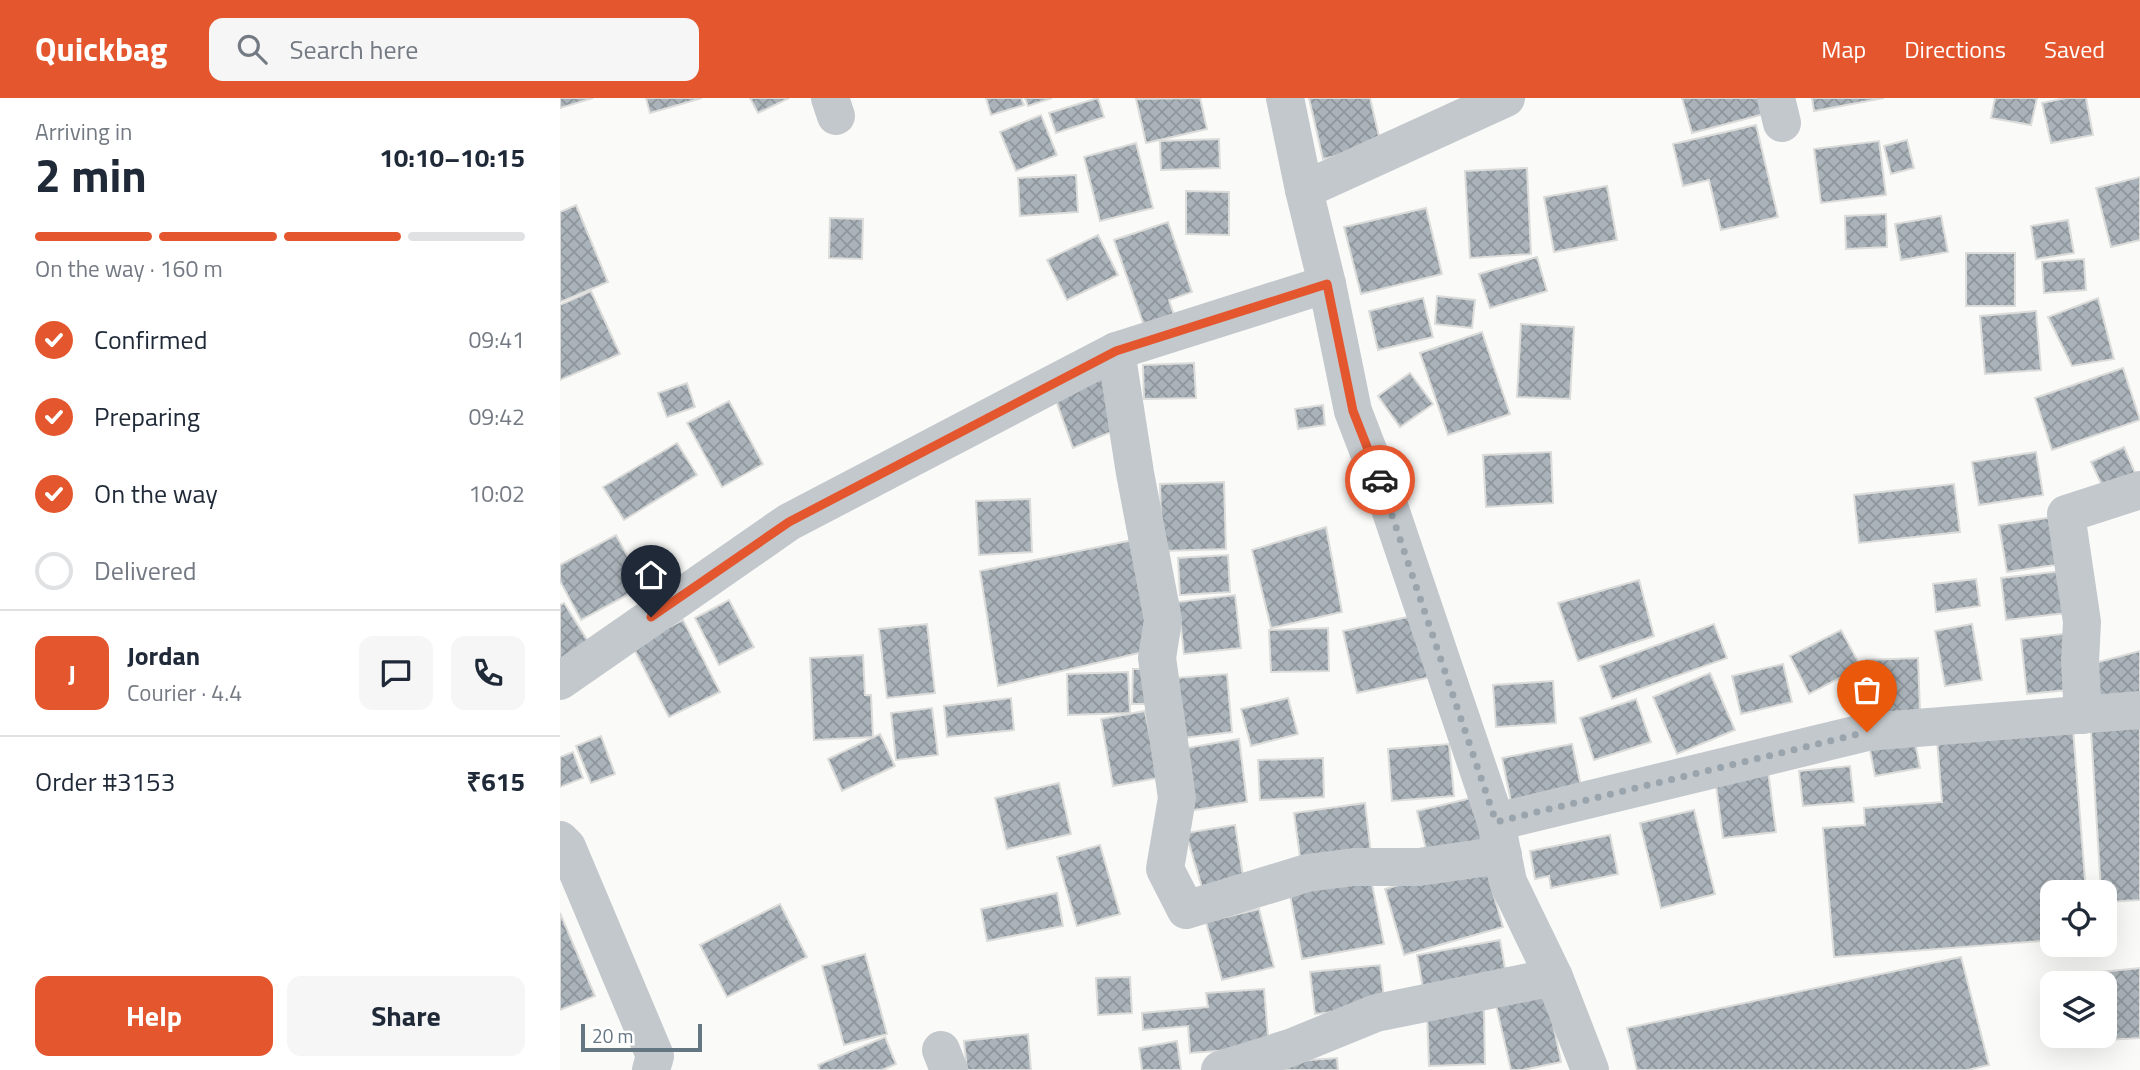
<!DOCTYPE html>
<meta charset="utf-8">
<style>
body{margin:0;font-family:"Titillium Web",sans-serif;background:#f6f6f7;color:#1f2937;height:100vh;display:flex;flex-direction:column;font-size:26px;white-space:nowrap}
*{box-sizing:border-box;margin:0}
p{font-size:23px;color:#747a83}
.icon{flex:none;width:38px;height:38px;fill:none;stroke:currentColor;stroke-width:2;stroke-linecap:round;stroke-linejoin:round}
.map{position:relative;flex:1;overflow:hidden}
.sheet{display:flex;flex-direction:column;background:#fff;width:560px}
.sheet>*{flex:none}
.fabs{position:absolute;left:1480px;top:782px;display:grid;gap:14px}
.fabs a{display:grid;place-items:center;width:77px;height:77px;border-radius:14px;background:#fff;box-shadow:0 7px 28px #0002;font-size:35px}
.scale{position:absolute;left:21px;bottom:18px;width:121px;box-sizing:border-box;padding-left:7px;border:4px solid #657683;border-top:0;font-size:19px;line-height:24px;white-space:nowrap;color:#657683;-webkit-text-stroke:5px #fff;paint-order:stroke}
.pin{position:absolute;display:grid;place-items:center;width:60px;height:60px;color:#fff;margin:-72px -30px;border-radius:50% 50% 50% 0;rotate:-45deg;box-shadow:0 0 7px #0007}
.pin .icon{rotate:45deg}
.courier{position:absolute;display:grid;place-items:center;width:70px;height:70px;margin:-35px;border:5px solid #e4572e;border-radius:50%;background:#fff;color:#222;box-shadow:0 2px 9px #0007}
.head em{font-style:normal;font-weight:700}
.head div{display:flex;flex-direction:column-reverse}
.head{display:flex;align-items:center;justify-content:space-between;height:119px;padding:0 35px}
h1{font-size:46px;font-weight:700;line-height:52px}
.bar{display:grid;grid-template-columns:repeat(4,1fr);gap:10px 7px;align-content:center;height:84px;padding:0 35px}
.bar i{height:9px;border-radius:5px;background:#e0e1e3}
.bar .current{background:#e4572e}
.bar p{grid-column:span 4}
.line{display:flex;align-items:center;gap:18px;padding:0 35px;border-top:2px solid #e0e1e3}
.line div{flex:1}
.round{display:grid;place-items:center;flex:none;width:74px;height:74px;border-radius:14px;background:#f6f6f7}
ol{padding:0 35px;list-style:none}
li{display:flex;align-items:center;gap:21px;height:77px}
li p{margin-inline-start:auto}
li .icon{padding:7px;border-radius:50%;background:#e4572e;color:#fff;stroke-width:4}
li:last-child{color:#747a83}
li i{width:38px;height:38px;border:4px solid #e0e1e3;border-radius:50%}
.primary-button{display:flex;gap:14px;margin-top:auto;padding:14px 35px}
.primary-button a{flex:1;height:80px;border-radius:14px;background:#e4572e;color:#fff;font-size:28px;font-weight:700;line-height:80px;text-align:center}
.primary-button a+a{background:#f6f6f7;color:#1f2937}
header{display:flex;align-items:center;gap:42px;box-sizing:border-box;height:98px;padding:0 35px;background:#e4572e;color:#fff}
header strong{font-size:33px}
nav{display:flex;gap:38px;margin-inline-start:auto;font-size:24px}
.search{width:490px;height:63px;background:#f6f6f7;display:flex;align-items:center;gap:18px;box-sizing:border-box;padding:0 24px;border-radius:14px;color:#747a83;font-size:26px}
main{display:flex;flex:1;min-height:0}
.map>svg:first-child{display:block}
</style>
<header>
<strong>Quickbag</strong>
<div class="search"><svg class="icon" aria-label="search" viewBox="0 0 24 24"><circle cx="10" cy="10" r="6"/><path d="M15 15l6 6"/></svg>Search here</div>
<nav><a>Map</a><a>Directions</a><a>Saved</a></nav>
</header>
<main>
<section class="sheet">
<div class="head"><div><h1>2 min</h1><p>Arriving in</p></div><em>10:10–10:15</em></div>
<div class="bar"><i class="current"></i><i class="current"></i><i class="current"></i><i></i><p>On the way · 160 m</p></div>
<ol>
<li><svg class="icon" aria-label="check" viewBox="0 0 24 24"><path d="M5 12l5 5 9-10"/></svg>Confirmed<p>09:41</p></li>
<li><svg class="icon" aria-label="check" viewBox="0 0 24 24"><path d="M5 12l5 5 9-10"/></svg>Preparing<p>09:42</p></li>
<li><svg class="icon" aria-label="check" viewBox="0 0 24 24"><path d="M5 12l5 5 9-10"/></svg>On the way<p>10:02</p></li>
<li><i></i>Delivered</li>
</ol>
<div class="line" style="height:126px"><b class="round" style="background:#e4572e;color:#fff">J</b><div><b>Jordan</b><p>Courier · 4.4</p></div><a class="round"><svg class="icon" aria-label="chat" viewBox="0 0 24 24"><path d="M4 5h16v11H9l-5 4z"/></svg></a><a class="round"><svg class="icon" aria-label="phone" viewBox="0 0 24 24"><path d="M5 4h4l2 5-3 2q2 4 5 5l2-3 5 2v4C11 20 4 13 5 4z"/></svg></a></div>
<div class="line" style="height:91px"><div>Order #3153</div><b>₹615</b></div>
<div class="primary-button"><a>Help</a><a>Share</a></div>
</section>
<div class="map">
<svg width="1580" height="972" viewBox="0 0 1580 972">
<defs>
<pattern id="building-cross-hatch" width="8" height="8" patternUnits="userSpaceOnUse" patternTransform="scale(1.75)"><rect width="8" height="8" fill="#aab3b9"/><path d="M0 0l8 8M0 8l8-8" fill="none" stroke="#8e969c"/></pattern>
</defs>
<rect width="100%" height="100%" fill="#fafaf8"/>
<g fill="url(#building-cross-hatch)" stroke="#dcdcda" stroke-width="2">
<path d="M 0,0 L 33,0 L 0,10 Z"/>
<path d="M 86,0 L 142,0 L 90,15 Z"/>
<path d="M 190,0 L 229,0 L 198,15 Z"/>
<path d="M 426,0 L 461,0 L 464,7 L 431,17 Z"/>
<path d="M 465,0 L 492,0 L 468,8 Z"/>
<path d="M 538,0 L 544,19 L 496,35 L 489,15 Z"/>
<path d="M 640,0 L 647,31 L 586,45 L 576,1 Z"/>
<path d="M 749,0 L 810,0 L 821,47 L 763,61 Z"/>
<path d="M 1122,0 L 1204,0 L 1208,15 L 1132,35 Z"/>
<path d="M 1252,0 L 1324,0 L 1254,13 Z"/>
<path d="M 1435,0 L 1477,0 L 1471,27 L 1431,20 Z"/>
<path d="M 1506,0 L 1526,0 L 1533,37 L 1491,45 L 1482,5 Z"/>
<path d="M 481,17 L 497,57 L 456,73 L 440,34 Z"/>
<path d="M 1196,27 L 1218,119 L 1161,132 L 1149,82 L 1123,88 L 1113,46 Z"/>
<path d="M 659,41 L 660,70 L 601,72 L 600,43 Z"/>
<path d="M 1347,42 L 1354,70 L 1331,76 L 1324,48 Z"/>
<path d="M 1319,43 L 1326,97 L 1261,105 L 1254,51 Z"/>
<path d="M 576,45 L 593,110 L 540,123 L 524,59 Z"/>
<path d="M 967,70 L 971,156 L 910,160 L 905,73 Z"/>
<path d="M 516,77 L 518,114 L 460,118 L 458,80 Z"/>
<path d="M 1580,79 L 1580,142 L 1551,149 L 1536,90 Z"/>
<path d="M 1047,88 L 1057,142 L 994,154 L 984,99 Z"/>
<path d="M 626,93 L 669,94 L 669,137 L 626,136 Z"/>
<path d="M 16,107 L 48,184 L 0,204 L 0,114 Z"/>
<path d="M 866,110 L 882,176 L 801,196 L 784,129 Z"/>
<path d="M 1326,116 L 1327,149 L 1286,151 L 1285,118 Z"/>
<path d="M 1381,118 L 1388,154 L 1341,162 L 1335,126 Z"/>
<path d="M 270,120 L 303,121 L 302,161 L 269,160 Z"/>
<path d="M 1508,122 L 1514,155 L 1476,161 L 1471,128 Z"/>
<path d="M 608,124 L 632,194 L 609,202 L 617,226 L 587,236 L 554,142 Z"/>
<path d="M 538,137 L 558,177 L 507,202 L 487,162 Z"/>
<rect x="1406" y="155" width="49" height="53"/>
<path d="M 977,159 L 987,193 L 930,210 L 919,176 Z"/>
<path d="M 1524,161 L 1526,192 L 1484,195 L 1482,164 Z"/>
<path d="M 31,193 L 60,256 L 0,282 L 0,207 Z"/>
<path d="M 877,198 L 915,202 L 912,230 L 875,226 Z"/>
<path d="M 863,200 L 873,239 L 818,252 L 809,213 Z"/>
<path d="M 1538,200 L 1554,261 L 1512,268 L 1488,219 Z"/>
<path d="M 1476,213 L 1481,272 L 1425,276 L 1420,218 Z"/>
<path d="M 961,226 L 1014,229 L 1010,301 L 957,299 Z"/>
<path d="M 922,234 L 950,316 L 888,337 L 860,255 Z"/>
<path d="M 634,265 L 636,300 L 584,301 L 583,267 Z"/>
<path d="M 1563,270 L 1580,322 L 1492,352 L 1475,300 Z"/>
<path d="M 552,274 L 563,329 L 513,350 L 493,294 Z"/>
<path d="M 850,275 L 873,306 L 840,329 L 818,298 Z"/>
<path d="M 127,285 L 135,309 L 107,319 L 98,295 Z"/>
<path d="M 169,303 L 203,366 L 162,389 L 127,325 Z"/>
<path d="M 763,307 L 765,327 L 738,331 L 735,311 Z"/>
<path d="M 117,345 L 137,377 L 64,422 L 43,389 Z"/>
<path d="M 1564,349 L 1578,382 L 1546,396 L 1531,364 Z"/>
<path d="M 991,354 L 993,405 L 926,409 L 923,357 Z"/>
<path d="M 1476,354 L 1483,397 L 1419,407 L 1412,364 Z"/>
<path d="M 664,384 L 666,451 L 602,453 L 600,386 Z"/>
<path d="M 1394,386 L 1400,434 L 1299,445 L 1294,397 Z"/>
<path d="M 470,401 L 472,454 L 419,457 L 416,403 Z"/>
<path d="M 1494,419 L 1502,466 L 1447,474 L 1439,427 Z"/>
<path d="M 766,429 L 782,514 L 711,530 L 692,452 Z"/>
<path d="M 56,437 L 84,488 L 21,522 L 0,483 L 0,467 Z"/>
<path d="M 578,441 L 596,551 L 438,588 L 420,473 Z"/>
<path d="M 668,457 L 670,494 L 620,497 L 618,460 Z"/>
<path d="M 1501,473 L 1506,515 L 1446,522 L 1441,480 Z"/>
<path d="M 1416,481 L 1420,508 L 1376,514 L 1373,486 Z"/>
<path d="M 1079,482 L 1094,538 L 1018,563 L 998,505 Z"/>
<path d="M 675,497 L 681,550 L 624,556 L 618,504 Z"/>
<path d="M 169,502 L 194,549 L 159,567 L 135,520 Z"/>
<path d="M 4,505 L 31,548 L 0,568 L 0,507 Z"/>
<path d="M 857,517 L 871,579 L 797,595 L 783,533 Z"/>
<path d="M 123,522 L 160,594 L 109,619 L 72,547 Z"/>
<path d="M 367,526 L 375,595 L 327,600 L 319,531 Z"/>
<path d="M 1154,526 L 1167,560 L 1052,601 L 1040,568 Z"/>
<path d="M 1412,526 L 1422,582 L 1385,588 L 1375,533 Z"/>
<path d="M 768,530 L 769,573 L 711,574 L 709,532 Z"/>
<path d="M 1281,532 L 1301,569 L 1249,596 L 1230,558 Z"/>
<path d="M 1510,535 L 1517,591 L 1467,596 L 1461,541 Z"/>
<path d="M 1580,553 L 1580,594 L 1542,605 L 1531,566 Z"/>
<path d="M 303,557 L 305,597 L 311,597 L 313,639 L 254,642 L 250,560 Z"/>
<path d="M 1358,560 L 1360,613 L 1309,616 L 1306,562 Z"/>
<path d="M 1223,566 L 1232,604 L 1181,616 L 1172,578 Z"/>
<path d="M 573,571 L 595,571 L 595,606 L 572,606 Z"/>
<path d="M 568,574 L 570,615 L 508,617 L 507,576 Z"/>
<path d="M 1150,575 L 1175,632 L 1117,656 L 1093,599 Z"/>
<path d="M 667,576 L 672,634 L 615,641 L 603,581 Z"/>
<path d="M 993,583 L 996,625 L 936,629 L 933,587 Z"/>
<path d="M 451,600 L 454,632 L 387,639 L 384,608 Z"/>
<path d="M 728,600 L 738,636 L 691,648 L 681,611 Z"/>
<path d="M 1076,601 L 1091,644 L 1034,662 L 1020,620 Z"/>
<path d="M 372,610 L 378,657 L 336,662 L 331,615 Z"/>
<path d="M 585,613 L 598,680 L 553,688 L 541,621 Z"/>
<path d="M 1580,629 L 1580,802 L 1545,804 L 1545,794 L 1541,794 L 1531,632 Z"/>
<path d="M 1513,631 L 1526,794 L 1493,794 L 1493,842 L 1274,859 L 1263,730 L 1305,727 L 1304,710 L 1382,704 L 1377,642 Z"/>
<path d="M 320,636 L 335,668 L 282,693 L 268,661 Z"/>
<path d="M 41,638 L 55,676 L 31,685 L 16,648 Z"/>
<path d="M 679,641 L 687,704 L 628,713 L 615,652 Z"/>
<path d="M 1355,644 L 1360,670 L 1315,678 L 1310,652 Z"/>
<path d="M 889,646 L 894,698 L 832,703 L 828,651 Z"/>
<path d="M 1012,646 L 1022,693 L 952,708 L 942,660 Z"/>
<path d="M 13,654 L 23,680 L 0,689 L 0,659 Z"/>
<path d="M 763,660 L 764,699 L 700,702 L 698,662 Z"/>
<path d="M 1290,668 L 1294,704 L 1243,708 L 1239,673 Z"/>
<path d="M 1208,673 L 1216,734 L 1163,740 L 1155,679 Z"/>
<path d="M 499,685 L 511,736 L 447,751 L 435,700 Z"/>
<path d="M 920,698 L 932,749 L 869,764 L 857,713 Z"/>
<path d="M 805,705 L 811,756 L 741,766 L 734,715 Z"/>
<path d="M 1134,712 L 1155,796 L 1101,810 L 1080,725 Z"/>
<path d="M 675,727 L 685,791 L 644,796 L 626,735 Z"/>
<path d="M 1050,737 L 1058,776 L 991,790 L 989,778 L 975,781 L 970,753 Z"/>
<path d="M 540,747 L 560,816 L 517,828 L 497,759 Z"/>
<path d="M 924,763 L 943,829 L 844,857 L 825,791 Z"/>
<path d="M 811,781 L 824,846 L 742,861 L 730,796 Z"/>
<path d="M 497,795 L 503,828 L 427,843 L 421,811 Z"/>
<path d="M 220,806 L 247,859 L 167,899 L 140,847 Z"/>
<path d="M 699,811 L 714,869 L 662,882 L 646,824 Z"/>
<path d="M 0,815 L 35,898 L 0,912 Z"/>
<path d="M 940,842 L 948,887 L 865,902 L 857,857 Z"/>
<path d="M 305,856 L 327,936 L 284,947 L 262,868 Z"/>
<path d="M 1401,859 L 1429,967 L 1407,972 L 1077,972 L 1067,930 Z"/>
<path d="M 820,867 L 825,908 L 755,916 L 750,874 Z"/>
<path d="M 1580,870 L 1580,940 L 1510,944 L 1510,938 L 1545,938 L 1545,886 L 1511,886 L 1512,877 Z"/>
<path d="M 570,879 L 572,915 L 538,917 L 536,880 Z"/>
<path d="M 704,891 L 709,949 L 630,955 L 628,928 L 583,932 L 582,915 L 648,909 L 646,895 Z"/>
<path d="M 987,896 L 1001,964 L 962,972 L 951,972 L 936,907 Z"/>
<path d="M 924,912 L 925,966 L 869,968 L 867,914 Z"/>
<path d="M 468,936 L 471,972 L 407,972 L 404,943 Z"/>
<path d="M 325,939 L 336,966 L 322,972 L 260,972 L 258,967 Z"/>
<path d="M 617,943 L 621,972 L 582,972 L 579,950 Z"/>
<path d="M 777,960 L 778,972 L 724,972 L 724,964 Z"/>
</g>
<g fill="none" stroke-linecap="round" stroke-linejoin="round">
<g stroke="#c3c8cc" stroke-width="38">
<path d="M 270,0 L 276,18"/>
<path d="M 725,0 L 744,92 L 767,186 L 793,313 L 826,399 L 936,724 L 948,784 L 994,879 L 1030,972"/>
<path d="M 1216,0 L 1222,25"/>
<path d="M 744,92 L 946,0"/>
<path d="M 556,253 L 575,375 L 603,522 L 597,560 L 617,700 L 605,771 L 626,812 L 747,775 L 794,769 L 859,769 L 943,757"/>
<path d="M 0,583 L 229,424 L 556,253 L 767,186"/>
<path d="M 1523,617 L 1520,564 L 1522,524 L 1506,416 L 1580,392"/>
<path d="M 936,724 L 1307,634 L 1580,612"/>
<path d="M 0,742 L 7,749 L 95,958 L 91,972"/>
<path d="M 381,952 L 389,972"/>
<path d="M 660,972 L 730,950 L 816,915 L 994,879"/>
</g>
</g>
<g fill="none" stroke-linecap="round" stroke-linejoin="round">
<path stroke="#99a4ac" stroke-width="7" stroke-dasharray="0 12.6" d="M 820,382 L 936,724 L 1307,634"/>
<path stroke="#e4572e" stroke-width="9" d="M 91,519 L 229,424 L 556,253 L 767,186 L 793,313 L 820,382"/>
</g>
</svg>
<div class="fabs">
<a><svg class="icon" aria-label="locate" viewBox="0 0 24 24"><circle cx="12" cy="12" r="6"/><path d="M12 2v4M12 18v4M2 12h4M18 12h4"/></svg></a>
<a><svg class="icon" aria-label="layers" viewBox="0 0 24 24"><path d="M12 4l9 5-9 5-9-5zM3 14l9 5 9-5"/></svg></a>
</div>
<div class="scale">20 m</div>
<div class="pin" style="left:1307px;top:634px;background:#ea580c"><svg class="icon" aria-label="bag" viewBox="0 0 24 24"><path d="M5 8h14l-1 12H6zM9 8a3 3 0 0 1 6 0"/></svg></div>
<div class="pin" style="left:91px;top:519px;background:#1f2937"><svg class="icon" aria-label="home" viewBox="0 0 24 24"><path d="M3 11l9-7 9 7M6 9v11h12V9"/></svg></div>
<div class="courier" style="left:820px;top:382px"><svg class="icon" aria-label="car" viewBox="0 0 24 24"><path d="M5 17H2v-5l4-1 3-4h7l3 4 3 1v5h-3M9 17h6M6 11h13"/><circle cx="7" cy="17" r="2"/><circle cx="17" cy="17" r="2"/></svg></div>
</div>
</main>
